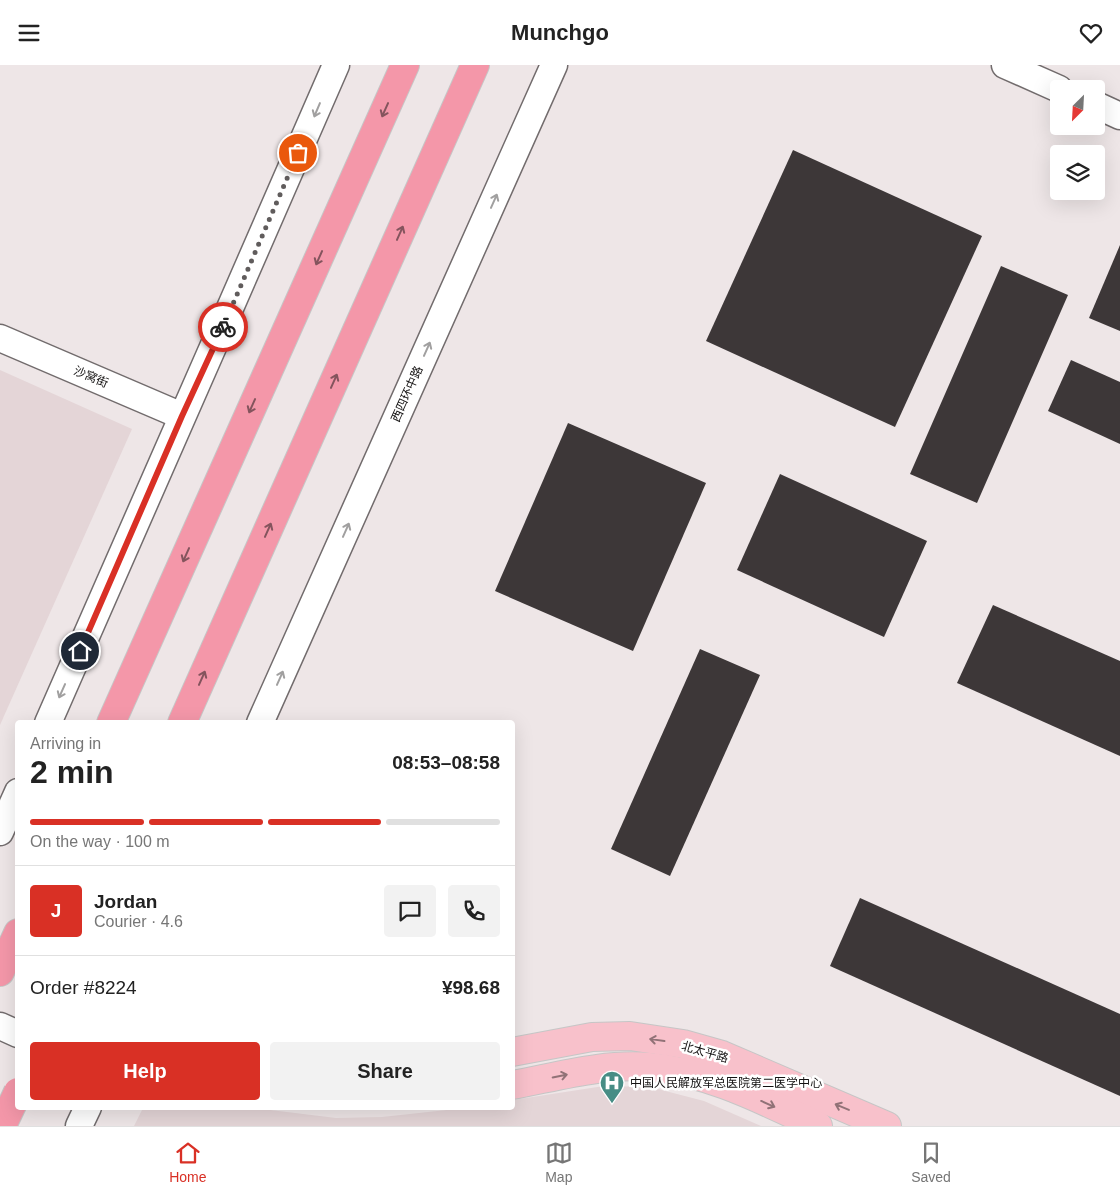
<!DOCTYPE html>
<meta charset="utf-8">
<style>
body{margin:0;font-family:Arial,"Noto Sans SC",sans-serif;background:#f2f2f2;color:#222;height:100vh;display:flex;flex-direction:column;font-size:19px;white-space:nowrap}
*{box-sizing:border-box;margin:0}
p{font-size:16px;color:#767676}
.icon{flex:none;width:28px;height:28px;fill:none;stroke:currentColor;stroke-width:2;stroke-linecap:round;stroke-linejoin:round}
.map{position:relative;flex:1;overflow:hidden}
.panel{position:absolute;left:15px;top:655px;width:500px;height:390px;display:flex;flex-direction:column;background:#fff;border-radius:5px;box-shadow:0 5px 20px #0002}
.panel>*{flex:none}
.needle{width:32px;rotate:204deg}
.controls{position:absolute;left:1050px;top:15px;display:grid;gap:10px}
.controls a{display:grid;place-items:center;width:55px;height:55px;border-radius:5px;background:#fff;box-shadow:0 5px 20px #0002;font-size:25px}
.pin{position:absolute;display:grid;place-items:center;width:42px;height:42px;color:#fff;margin:-21px;border:2px solid #fff;border-radius:50%;box-shadow:0 1px 5px #0007}
.courier{position:absolute;display:grid;place-items:center;width:50px;height:50px;margin:-25px;border:4px solid #d93025;border-radius:50%;background:#fff;color:#222;box-shadow:0 1px 6px #0007}
.summary em{font-style:normal;font-weight:800}
.summary div{display:flex;flex-direction:column-reverse}
.summary{display:flex;align-items:center;justify-content:space-between;height:85px;padding:0 15px}
h1{font-size:32px;font-weight:800;line-height:38px}
.bar{display:grid;grid-template-columns:repeat(4,1fr);gap:8px 5px;align-content:center;height:60px;padding:0 15px}
.bar i{height:6px;border-radius:4px;background:#e0e0e0}
.bar .active{background:#d93025}
.bar p{grid-column:span 4}
.line{display:flex;align-items:center;gap:12px;padding:0 15px;border-top:1px solid #e0e0e0}
.line div{flex:1}
.round{display:grid;place-items:center;flex:none;width:52px;height:52px;border-radius:5px;background:#f2f2f2}
.action{display:flex;gap:10px;margin-top:auto;padding:10px 15px}
.action a{flex:1;height:58px;border-radius:5px;background:#d93025;color:#fff;font-size:20px;font-weight:800;line-height:58px;text-align:center}
.action a+a{background:#f2f2f2;color:#222}
header{display:flex;justify-content:space-between;align-items:center;height:65px;padding:0 15px;background:#fff;font-size:22px;font-weight:800}
.tabs{display:flex;justify-content:space-around;align-items:center;height:70px;border-top:1px solid #e0e0e0;background:#fff;font-size:14px;color:#767676}
.tabs a{display:grid;justify-items:center;gap:2px}
.tabs .active{color:#d93025}
.map>svg:first-child{display:block}
</style>
<header><svg class="icon" aria-label="menu" viewBox="0 0 24 24"><path d="M4 6h16M4 12h16M4 18h16"/></svg>Munchgo<svg class="icon" aria-label="heart" viewBox="0 0 24 24"><path d="M12 20l-8-8c-3-5 5-10 8-4 3-6 11-1 8 4z"/></svg></header>
<div class="map">
<svg width="1120" height="1061" viewBox="0 0 1120 1061">
<rect width="100%" height="100%" fill="#eee6e7"/>
<g fill="#e4d5d7">
<path d="M 0,305 L 132,364 L 0,660 Z"/>
<path d="M 604,1021 L 650,1022 L 704,1036 L 761,1061 L 134,1061 L 143,1043 L 245,1042 L 336,1053 L 382,1052 L 465,1043 L 512,1042 L 513,1035 Z"/>
</g>
<g fill="#3d3738">
<path d="M 793,85 L 982,171 L 895,362 L 706,276 Z"/>
<path d="M 1120,180 L 1120,266 L 1089,253 Z"/>
<path d="M 1001,201 L 1068,230 L 977,438 L 910,409 Z"/>
<path d="M 1071,295 L 1120,317 L 1120,379 L 1048,346 Z"/>
<path d="M 568,358 L 706,418 L 633,586 L 495,526 Z"/>
<path d="M 780,409 L 927,476 L 884,572 L 737,505 Z"/>
<path d="M 993,540 L 1120,596 L 1120,691 L 957,618 Z"/>
<path d="M 700,584 L 760,610 L 670,811 L 611,784 Z"/>
<path d="M 860,833 L 1120,949 L 1120,1031 L 830,901 Z"/>
</g>
<g fill="none" stroke-linecap="round" stroke-linejoin="round">
<defs>
<g id="minor">
<path d="M 1005,0 L 1059,24"/>
<path d="M 1096,40 L 1120,51"/>
<path d="M 0,273 L 182,351"/>
<path d="M 48,658 C 144,438 241,220 336,0"/>
<path d="M 260,658 L 554,0"/>
<path d="M 0,767 L 18,727"/>
<path d="M 0,961 L 18,969"/>
<path d="M 79,1061 L 88,1042"/>
</g>
<g id="major">
<path d="M 512,987 L 592,972 L 630,971 L 683,979 L 722,990 L 887,1061"/>
<path d="M 512,1020 C 556,1012 604,998 649,1002 C 710,1007 764,1036 818,1061"/>
</g>
<g id="highway">
<path d="M 111,658 L 405,0"/>
<path d="M 182,658 L 475,0"/>
<path d="M 0,907 L 18,868"/>
</g>
</defs>
<use href="#minor" stroke="#726c6d" stroke-width="29"/>
<use href="#major" stroke="#c6c6c6" stroke-width="30"/>
<use href="#highway" stroke="#c6c6c6" stroke-width="30"/>
<use href="#minor" stroke="#fff" stroke-width="26"/>
<use href="#major" stroke="#f8c1cb" stroke-width="28"/>
<use href="#highway" stroke="#f497a9" stroke-width="28"/>
<defs>
<path id="highway-bridge" d="M 2,1061 L 18,1027"/>
</defs>
<use href="#highway-bridge" stroke="#c6c6c6" stroke-width="30" stroke-linecap="butt"/>
<use href="#highway-bridge" stroke="#f497a9" stroke-width="28"/>
</g>
<defs><path id="oneway-shaft" d="M-6 0H5M1.5-3L5.5 0L1.5 3" fill="none" stroke-width="1.6" stroke-linecap="round" stroke-linejoin="round" transform="scale(1.25)"/></defs>
<g stroke="#a1a0a0">
<use href="#oneway-shaft" transform="translate(317 45) rotate(113)"/>
<use href="#oneway-shaft" transform="translate(494 136) rotate(-66)"/>
<use href="#oneway-shaft" transform="translate(427 284) rotate(-66)"/>
<use href="#oneway-shaft" transform="translate(346 465) rotate(-66)"/>
<use href="#oneway-shaft" transform="translate(280 613) rotate(-66)"/>
<use href="#oneway-shaft" transform="translate(62 626) rotate(114)"/>
</g>
<g stroke="#84545d">
<use href="#oneway-shaft" transform="translate(385 45) rotate(114)"/>
<use href="#oneway-shaft" transform="translate(400 168) rotate(-66)"/>
<use href="#oneway-shaft" transform="translate(319 193) rotate(114)"/>
<use href="#oneway-shaft" transform="translate(334 316) rotate(-66)"/>
<use href="#oneway-shaft" transform="translate(252 341) rotate(114)"/>
<use href="#oneway-shaft" transform="translate(268 465) rotate(-66)"/>
<use href="#oneway-shaft" transform="translate(186 490) rotate(114)"/>
<use href="#oneway-shaft" transform="translate(202 613) rotate(-66)"/>
</g>
<g stroke="#917277">
<use href="#oneway-shaft" transform="translate(657 975) rotate(-172)"/>
<use href="#oneway-shaft" transform="translate(560 1011) rotate(-11)"/>
<use href="#oneway-shaft" transform="translate(768 1039) rotate(24)"/>
<use href="#oneway-shaft" transform="translate(842 1042) rotate(-157)"/>
</g>
<g fill="none" stroke-linecap="round" stroke-linejoin="round">
<path stroke="#605c5c" stroke-width="5" stroke-dasharray="0 9" d="M 223,262 L 298,88"/>
<path stroke="#d93025" stroke-width="6" d="M 80,586 L 182,351 L 223,262"/>
</g>
<defs>
<symbol id="hospital-pin" viewBox="-11 -11 22 30"><path d="M0 17L-7.5 6A9.5 9.5 0 1 1 7.5 6Z" fill="#478d85" stroke="#fff"/><path d="M-5-5h3v3.5h4V-5h3V5h-3V1.5h-4V5h-3Z" fill="#fff"/></symbol>
</defs>
<g fill-rule="evenodd">
<use href="#hospital-pin" x="598" y="1004" width="28" height="38"/>
</g>
<g text-anchor="middle" dominant-baseline="central" stroke-width="5" stroke-linejoin="round" paint-order="stroke">
<g font-size="12" fill="#131111" stroke="#fff">
<text transform="translate(91 312) rotate(23)">沙窝街</text>
<text transform="translate(407 329) rotate(-66)">西四环中路</text>
<text transform="translate(705 987) rotate(16)">北太平路</text>
</g>
<g font-size="12" fill="#131111" stroke="#fff" text-anchor="start">
<text x="630" y="1018">中国人民解放军总医院第二医学中心</text>
</g>
</g>
</svg>
<div class="controls">
<a><svg class="needle" viewBox="-14 -14 28 28"><path d="M0-13l5 13h-10z" fill="#e53935"/><path d="M0 13l5-13h-10z" fill="#767676"/></svg></a>
<a><svg class="icon" aria-label="layers" viewBox="0 0 24 24"><path d="M12 4l9 5-9 5-9-5zM3 14l9 5 9-5"/></svg></a>
</div>
<div class="pin" style="left:298px;top:88px;background:#ea580c"><svg class="icon" aria-label="bag" viewBox="0 0 24 24"><path d="M5 8h14l-1 12H6zM9 8a3 3 0 0 1 6 0"/></svg></div>
<div class="pin" style="left:80px;top:586px;background:#1f2937"><svg class="icon" aria-label="home" viewBox="0 0 24 24"><path d="M3 11l9-7 9 7M6 9v11h12V9"/></svg></div>
<div class="courier" style="left:223px;top:262px"><svg class="icon" aria-label="bike" viewBox="0 0 24 24"><circle cx="6" cy="16" r="4"/><circle cx="18" cy="16" r="4"/><path d="M6 16l4-8h5l3 8M10 8l3 8H6M13 5h3"/></svg></div>
<section class="panel">
<div class="summary"><div><h1>2 min</h1><p>Arriving in</p></div><em>08:53–08:58</em></div>
<div class="bar"><i class="active"></i><i class="active"></i><i class="active"></i><i></i><p>On the way · 100 m</p></div>
<div class="line" style="height:90px"><b class="round" style="background:#d93025;color:#fff">J</b><div><b>Jordan</b><p>Courier · 4.6</p></div><a class="round"><svg class="icon" aria-label="chat" viewBox="0 0 24 24"><path d="M4 5h16v11H9l-5 4z"/></svg></a><a class="round"><svg class="icon" aria-label="phone" viewBox="0 0 24 24"><path d="M5 4h4l2 5-3 2q2 4 5 5l2-3 5 2v4C11 20 4 13 5 4z"/></svg></a></div>
<div class="line" style="height:65px"><div>Order #8224</div><b>¥98.68</b></div>
<div class="action"><a>Help</a><a>Share</a></div>
</section>
</div>
<nav class="tabs">
<a class="active"><svg class="icon" aria-label="home" viewBox="0 0 24 24"><path d="M3 11l9-7 9 7M6 9v11h12V9"/></svg>Home</a>
<a><svg class="icon" aria-label="map" viewBox="0 0 24 24"><path d="M3 6l6-2 6 2 6-2v14l-6 2-6-2-6 2zM9 4v14M15 6v14"/></svg>Map</a>
<a><svg class="icon" aria-label="saved" viewBox="0 0 24 24"><path d="M7 4h10v16l-5-4-5 4z"/></svg>Saved</a>
</nav>
